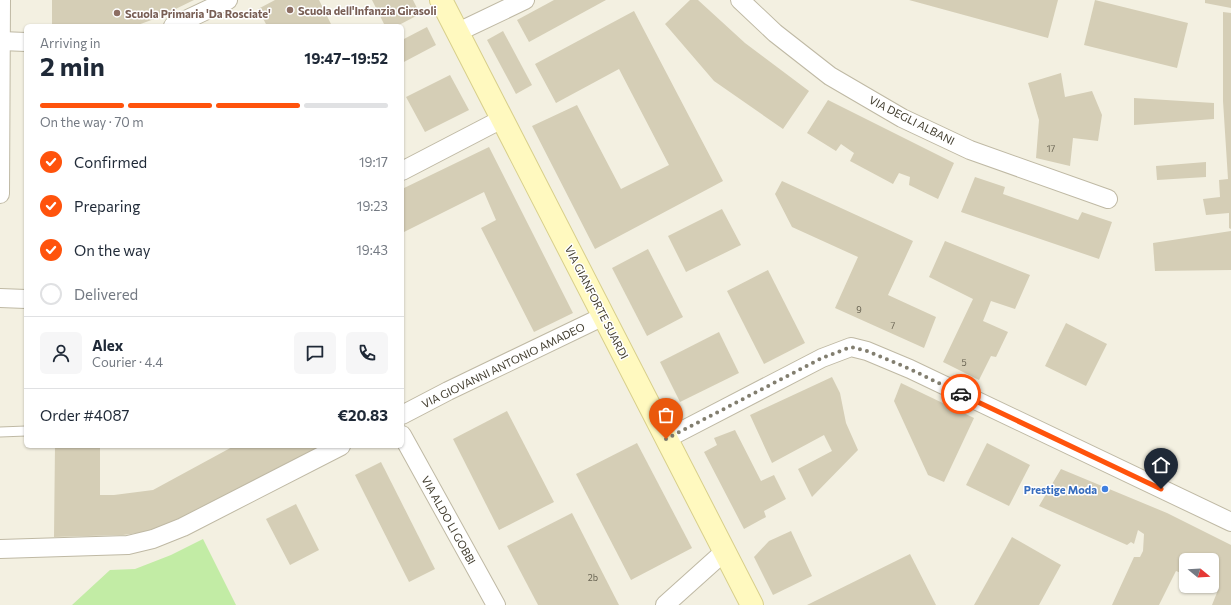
<!DOCTYPE html>
<meta charset="utf-8">
<style>
body{margin:0;font-family:Commissioner,sans-serif;background:#f6f6f7;color:#1f2937;height:100vh;display:flex;flex-direction:column;font-size:15px;white-space:nowrap}
*{box-sizing:border-box;margin:0}
p{font-size:13px;color:#747a83}
.icon{flex:none;width:22px;height:22px;fill:none;stroke:currentColor;stroke-width:2;stroke-linecap:round;stroke-linejoin:round}
.map{position:relative;flex:1;overflow:hidden}
.side{position:absolute;left:24px;top:24px;width:380px;height:424px;display:flex;flex-direction:column;background:#fff;border-radius:6px;box-shadow:0 1px 3px #0004}
.side>*{flex:none}
.needle{width:26px;rotate:108deg}
.fabs{position:absolute;left:1179px;top:553px;display:grid;gap:8px}
.fabs a{display:grid;place-items:center;width:40px;height:40px;border-radius:6px;background:#fff;box-shadow:0 1px 3px #0004;font-size:20px}
.pin{position:absolute;display:grid;place-items:center;width:34px;height:34px;color:#fff;margin:-41px -17px;border-radius:50% 50% 50% 0;rotate:-45deg;box-shadow:0 0 4px #0007}
.pin .icon{rotate:45deg}
.courier{position:absolute;display:grid;place-items:center;width:40px;height:40px;margin:-20px;border:3px solid #ff530c;border-radius:50%;background:#fff;color:#222;box-shadow:0 1px 5px #0007}
.headline em{font-style:normal;font-weight:700}
.headline div{display:flex;flex-direction:column-reverse}
.headline{display:flex;align-items:center;justify-content:space-between;height:68px;padding:0 16px}
h1{font-size:26px;font-weight:700;line-height:30px}
.bar{display:grid;grid-template-columns:repeat(4,1fr);gap:6px 4px;align-content:center;height:48px;padding:0 16px}
.bar i{height:5px;border-radius:3px;background:#e0e1e3}
.bar .current{background:#ff530c}
.bar p{grid-column:span 4}
.line{display:flex;align-items:center;gap:10px;padding:0 16px;border-top:1px solid #e0e1e3}
.line div{flex:1}
.round{display:grid;place-items:center;flex:none;width:42px;height:42px;border-radius:6px;background:#f6f6f7}
ol{padding:0 16px;list-style:none}
li{display:flex;align-items:center;gap:12px;height:44px}
li p{margin-inline-start:auto}
li .icon{padding:4px;border-radius:50%;background:#ff530c;color:#fff;stroke-width:4}
li:last-child{color:#747a83}
li i{width:22px;height:22px;border:2px solid #e0e1e3;border-radius:50%}
.map>svg:first-child{display:block}
</style>
<div class="map">
<svg width="1231" height="605" viewBox="0 0 1231 605">
<rect width="100%" height="100%" fill="#f3f0e1"/>
<path fill="#c2eca5" d="M 203,539 L 236,605 L 72,605 L 110,570 L 135,569 L 171,555 Z"/>
<g fill="#d5ceb6">
<path d="M 52,0 L 194,0 L 157,18 L 135,26 L 52,26 Z"/>
<path d="M 275,0 L 319,0 L 332,26 L 267,26 L 258,9 Z"/>
<path d="M 372,0 L 413,0 L 420,14 L 397,26 L 385,26 Z"/>
<path d="M 554,0 L 606,0 L 529,42 L 517,20 Z"/>
<path d="M 690,0 L 698,0 L 745,43 L 809,91 L 783,129 L 714,81 L 665,24 Z"/>
<path d="M 909,0 L 1058,0 L 1048,38 Z"/>
<path d="M 1095,0 L 1188,23 L 1177,68 L 1084,45 Z"/>
<path d="M 1205,0 L 1231,0 L 1231,8 L 1205,3 Z"/>
<path d="M 634,11 L 723,181 L 595,249 L 532,126 L 577,105 L 621,189 L 669,165 L 619,69 L 556,103 L 535,64 Z"/>
<path d="M 1223,12 L 1231,13 L 1231,229 L 1229,228 L 1229,213 L 1206,215 L 1203,199 L 1220,197 L 1219,180 L 1228,179 L 1223,101 Z"/>
<path d="M 427,27 L 436,45 L 402,63 L 402,40 Z"/>
<path d="M 503,31 L 532,85 L 516,94 L 487,40 Z"/>
<path d="M 1061,73 L 1065,97 L 1092,91 L 1102,115 L 1098,141 L 1073,138 L 1070,166 L 1036,158 L 1039,120 L 1028,83 Z"/>
<path d="M 450,75 L 469,110 L 425,132 L 406,97 Z"/>
<path d="M 1134,98 L 1214,103 L 1214,119 L 1134,125 Z"/>
<path d="M 828,100 L 954,163 L 938,199 L 909,185 L 910,177 L 899,173 L 893,184 L 850,161 L 854,153 L 841,144 L 836,151 L 807,133 Z"/>
<path d="M 489,147 L 573,313 L 534,332 L 481,228 L 496,220 L 484,192 L 402,233 L 402,189 Z"/>
<path d="M 1206,162 L 1206,177 L 1157,180 L 1156,166 Z"/>
<path d="M 975,177 L 1005,187 L 1003,194 L 1078,220 L 1082,212 L 1112,222 L 1099,259 L 961,212 Z"/>
<path d="M 782,181 L 913,241 L 888,295 L 936,317 L 924,348 L 835,308 L 858,257 L 792,227 L 775,194 Z"/>
<path d="M 722,209 L 741,245 L 686,272 L 668,236 Z"/>
<path d="M 1231,231 L 1231,270 L 1155,271 L 1153,243 Z"/>
<path d="M 945,241 L 1030,275 L 1015,309 L 991,301 L 983,321 L 1008,332 L 996,357 L 991,356 L 979,380 L 943,362 L 973,299 L 929,277 Z"/>
<path d="M 648,249 L 683,317 L 647,336 L 612,268 Z"/>
<path d="M 768,270 L 805,343 L 764,364 L 727,291 Z"/>
<path d="M 1066,323 L 1107,344 L 1086,386 L 1045,366 Z"/>
<path d="M 719,332 L 739,373 L 680,402 L 660,362 Z"/>
<path d="M 832,377 L 840,393 L 846,423 L 858,450 L 812,497 L 798,469 L 832,451 L 824,435 L 772,463 L 750,415 Z"/>
<path d="M 901,383 L 974,418 L 944,482 L 928,475 L 894,401 Z"/>
<path d="M 507,411 L 554,502 L 499,530 L 453,439 Z"/>
<path d="M 735,430 L 761,481 L 774,475 L 786,499 L 764,511 L 766,517 L 744,529 L 704,452 L 717,445 L 714,438 Z"/>
<path d="M 637,443 L 692,548 L 631,580 L 576,474 Z"/>
<path d="M 987,443 L 1030,465 L 1009,506 L 966,485 Z"/>
<path d="M 55,446 L 100,446 L 100,495 L 114,495 L 153,490 L 234,446 L 324,446 L 170,525 L 153,531 L 123,535 L 54,537 Z"/>
<path d="M 381,462 L 435,569 L 409,582 L 355,475 Z"/>
<path d="M 1061,469 L 1167,513 L 1231,545 L 1231,605 L 1212,605 L 1218,590 L 1209,586 L 1212,586 L 1212,560 L 1186,560 L 1186,575 L 1176,571 L 1159,605 L 1112,605 L 1134,557 L 1140,557 L 1143,551 L 1144,534 L 1138,530 L 1134,544 L 1131,542 L 1127,545 L 1039,506 Z"/>
<path d="M 296,504 L 319,550 L 290,565 L 266,519 Z"/>
<path d="M 572,513 L 619,605 L 538,605 L 507,546 Z"/>
<path d="M 791,531 L 812,576 L 773,595 L 754,557 L 769,541 Z"/>
<path d="M 1012,537 L 1061,565 L 1039,605 L 974,605 Z"/>
<path d="M 910,554 L 936,605 L 807,605 Z"/>
</g>
<g fill="none" stroke-linecap="round" stroke-linejoin="round">
<defs>
<path id="lane" d="M 0,432 L 26,431"/>
<g id="street">
<path d="M 740,0 L 775,33 L 830,76 L 902,118 L 970,150 L 1108,199"/>
<path d="M 173,26 L 228,0"/>
<path d="M 458,32 L 525,0"/>
<path d="M 1,41 L 26,42"/>
<path d="M 402,171 L 502,119"/>
<path d="M 0,194 L 1,0"/>
<path d="M 0,298 L 26,299"/>
<path d="M 402,415 L 448,391 L 604,316"/>
<path d="M 402,435 L 496,605"/>
<path d="M 666,439 L 822,358 L 851,347 L 867,351 L 910,369 L 1231,522"/>
<path d="M 0,549 L 128,545 L 153,539 L 183,527 L 341,446"/>
<path d="M 665,605 L 724,552"/>
</g>
<path id="secondary" d="M 441,0 L 752,605"/>
</defs>
<use href="#lane" stroke="#bfb9a4" stroke-width="11"/>
<use href="#street" stroke="#bfb9a4" stroke-width="20"/>
<use href="#secondary" stroke="#d8cf8b" stroke-width="24"/>
<use href="#lane" stroke="#fff" stroke-width="9"/>
<use href="#street" stroke="#fff" stroke-width="18"/>
<use href="#secondary" stroke="#fff9bf" stroke-width="22"/>
</g>
<g fill="none" stroke-linecap="round" stroke-linejoin="round">
<path stroke="#827e6f" stroke-width="4" stroke-dasharray="0 7.2" d="M 666,439 L 822,358 L 851,347 L 867,351 L 910,369 L 961,394"/>
<path stroke="#ff530c" stroke-width="5" d="M 961,394 L 1161,489"/>
</g>
<g fill="#8d6e63" stroke="#fff" stroke-width="1.5">
<circle cx="290" cy="10" r="4"/>
<circle cx="117" cy="13" r="4"/>
</g>
<circle fill="#3f7fe0" stroke="#fff" stroke-width="1.5" cx="1105" cy="489" r="4"/>
<g text-anchor="middle" dominant-baseline="central" stroke-width="3" stroke-linejoin="round" paint-order="stroke">
<g font-size="9" fill="#696453">
<text x="1051" y="148">17</text>
<text x="859" y="309">9</text>
<text x="893" y="325">7</text>
<text x="964" y="362">5</text>
<text x="593" y="577">2b</text>
</g>
<g font-size="11" font-weight="bold" fill="#785e54" stroke="#fff" text-anchor="start">
<text x="298" y="10">Scuola dell'Infanzia Girasoli</text>
<text x="125" y="13">Scuola Primaria 'Da Rosciate'</text>
</g>
<g font-size="11" fill="#454032" stroke="#fff">
<text transform="translate(912 120) rotate(27)">VIA DEGLI ALBANI</text>
<text transform="translate(597 302) rotate(63)">VIA GIANFORTE SUARDI</text>
<text transform="translate(503 365) rotate(-26)">VIA GIOVANNI ANTONIO AMADEO</text>
<text transform="translate(449 520) rotate(61)">VIA ALDO LI GOBBI</text>
</g>
<g font-size="11" font-weight="bold" fill="#366cbe" stroke="#fff" text-anchor="end">
<text x="1097" y="489">Prestige Moda</text>
</g>
</g>
</svg>
<div class="fabs">
<a><svg class="needle" viewBox="-14 -14 28 28"><path d="M0-13l5 13h-10z" fill="#e53935"/><path d="M0 13l5-13h-10z" fill="#747a83"/></svg></a>
</div>
<div class="pin" style="left:666px;top:439px;background:#ea580c"><svg class="icon" aria-label="bag" viewBox="0 0 24 24"><path d="M5 8h14l-1 12H6zM9 8a3 3 0 0 1 6 0"/></svg></div>
<div class="pin" style="left:1161px;top:489px;background:#1f2937"><svg class="icon" aria-label="home" viewBox="0 0 24 24"><path d="M3 11l9-7 9 7M6 9v11h12V9"/></svg></div>
<div class="courier" style="left:961px;top:394px"><svg class="icon" aria-label="car" viewBox="0 0 24 24"><path d="M5 17H2v-5l4-1 3-4h7l3 4 3 1v5h-3M9 17h6M6 11h13"/><circle cx="7" cy="17" r="2"/><circle cx="17" cy="17" r="2"/></svg></div>
<section class="side">
<div class="headline"><div><h1>2 min</h1><p>Arriving in</p></div><em>19:47–19:52</em></div>
<div class="bar"><i class="current"></i><i class="current"></i><i class="current"></i><i></i><p>On the way · 70 m</p></div>
<ol>
<li><svg class="icon" aria-label="check" viewBox="0 0 24 24"><path d="M5 12l5 5 9-10"/></svg>Confirmed<p>19:17</p></li>
<li><svg class="icon" aria-label="check" viewBox="0 0 24 24"><path d="M5 12l5 5 9-10"/></svg>Preparing<p>19:23</p></li>
<li><svg class="icon" aria-label="check" viewBox="0 0 24 24"><path d="M5 12l5 5 9-10"/></svg>On the way<p>19:43</p></li>
<li><i></i>Delivered</li>
</ol>
<div class="line" style="height:72px"><a class="round"><svg class="icon" aria-label="person" viewBox="0 0 24 24"><circle cx="12" cy="8" r="4"/><path d="M4 21q1-7 8-7t8 7"/></svg></a><div><b>Alex</b><p>Courier · 4.4</p></div><a class="round"><svg class="icon" aria-label="chat" viewBox="0 0 24 24"><path d="M4 5h16v11H9l-5 4z"/></svg></a><a class="round"><svg class="icon" aria-label="phone" viewBox="0 0 24 24"><path d="M5 4h4l2 5-3 2q2 4 5 5l2-3 5 2v4C11 20 4 13 5 4z"/></svg></a></div>
<div class="line" style="height:52px"><div>Order #4087</div><b>€20.83</b></div>
</section>
</div>
